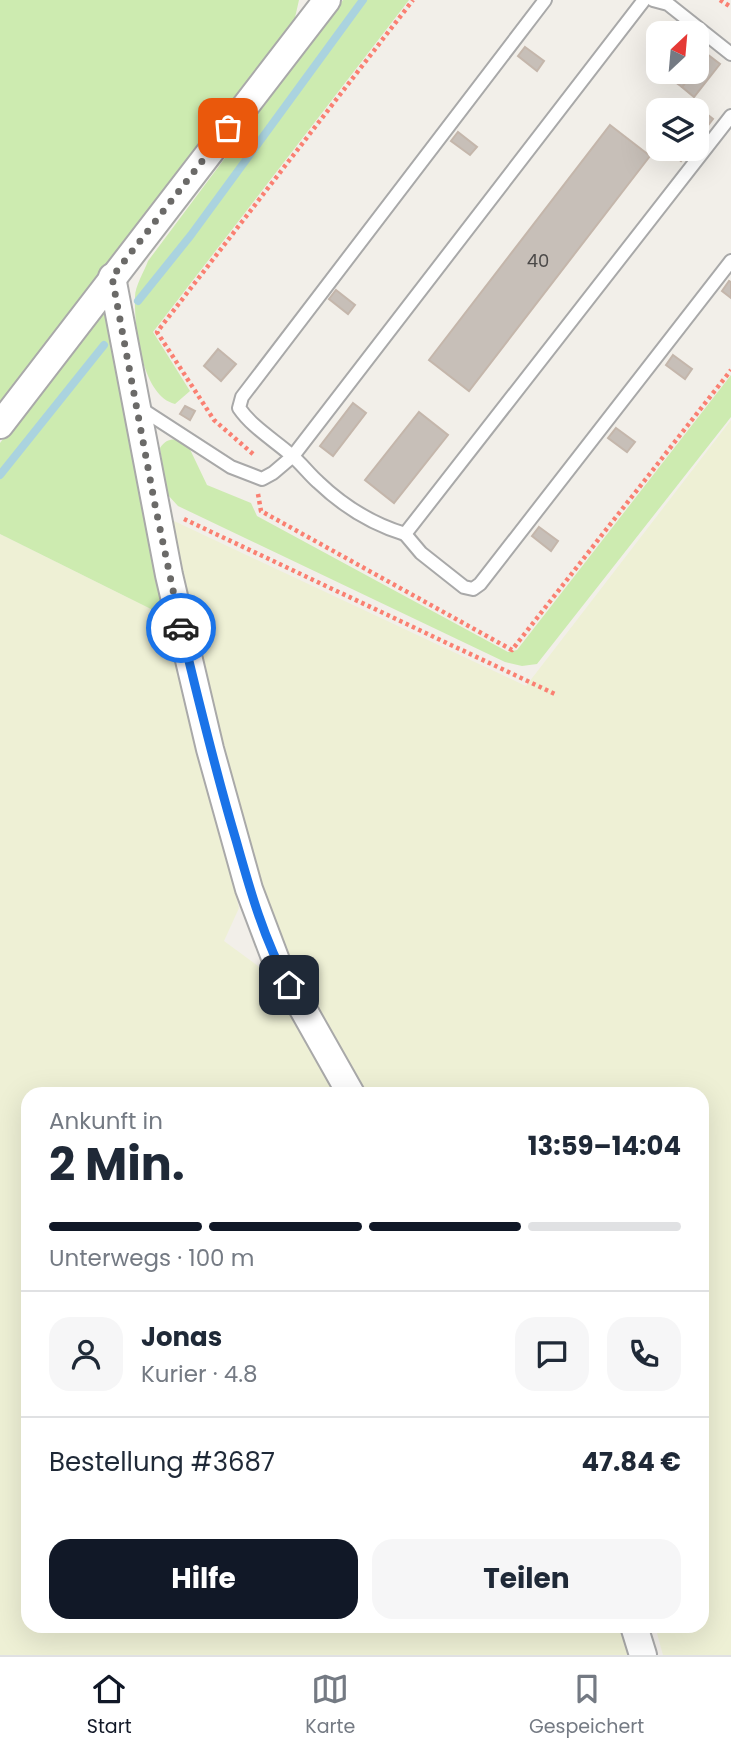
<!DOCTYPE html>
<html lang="de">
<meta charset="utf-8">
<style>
body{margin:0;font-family:Poppins,sans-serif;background:#f6f6f7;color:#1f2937;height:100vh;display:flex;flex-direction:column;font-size:26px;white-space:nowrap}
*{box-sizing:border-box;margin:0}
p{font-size:23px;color:#747a83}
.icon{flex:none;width:38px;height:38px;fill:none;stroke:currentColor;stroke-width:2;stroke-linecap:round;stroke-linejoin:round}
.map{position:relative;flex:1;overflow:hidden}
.side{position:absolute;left:21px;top:1087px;width:688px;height:546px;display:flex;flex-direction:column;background:#fff;border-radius:21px;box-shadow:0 7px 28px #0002}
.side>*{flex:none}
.needle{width:46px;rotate:26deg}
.controls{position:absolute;left:646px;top:21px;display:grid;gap:14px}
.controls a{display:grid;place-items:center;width:63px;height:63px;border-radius:14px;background:#fff;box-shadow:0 7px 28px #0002;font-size:35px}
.pin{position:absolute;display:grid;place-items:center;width:60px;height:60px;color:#fff;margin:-30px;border-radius:14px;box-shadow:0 4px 10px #0006}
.courier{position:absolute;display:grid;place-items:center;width:70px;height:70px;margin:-35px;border:5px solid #1a73e8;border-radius:50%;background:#fff;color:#222;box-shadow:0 2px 9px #0007}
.summary em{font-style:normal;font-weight:700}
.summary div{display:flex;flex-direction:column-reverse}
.summary{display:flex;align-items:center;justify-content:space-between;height:119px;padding:0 28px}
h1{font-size:46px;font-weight:700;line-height:52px}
.bar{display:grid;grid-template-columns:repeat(4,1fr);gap:10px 7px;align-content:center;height:84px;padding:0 28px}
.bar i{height:9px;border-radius:5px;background:#e0e1e3}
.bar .selected{background:#111827}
.bar p{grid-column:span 4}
.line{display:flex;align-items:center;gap:18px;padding:0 28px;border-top:2px solid #e0e1e3}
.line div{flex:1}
.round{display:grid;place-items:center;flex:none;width:74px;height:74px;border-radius:21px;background:#f6f6f7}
.cta{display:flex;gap:14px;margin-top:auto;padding:14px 28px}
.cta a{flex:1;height:80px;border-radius:21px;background:#111827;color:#fff;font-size:28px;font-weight:700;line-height:80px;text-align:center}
.cta a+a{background:#f6f6f7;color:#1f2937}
.tab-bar{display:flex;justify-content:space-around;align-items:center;height:98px;border-top:2px solid #e0e1e3;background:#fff;font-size:19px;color:#747a83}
.tab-bar a{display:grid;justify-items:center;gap:4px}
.tab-bar .selected{color:#111827}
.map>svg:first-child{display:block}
</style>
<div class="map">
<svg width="731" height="1655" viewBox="0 0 731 1655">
<rect width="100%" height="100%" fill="#f2efe9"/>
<g fill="#eef0d5">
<path d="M 731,420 L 731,1655 L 663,1655 L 655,1626 L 702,1626 L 702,1094 L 366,1094 L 284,953 L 261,887 L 222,753 L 172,520 L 526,686 Z"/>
<path d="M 0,534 L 167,617 L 239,908 L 224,941 L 262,969 L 337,1094 L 28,1094 L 28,1626 L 624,1626 L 632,1655 L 0,1655 Z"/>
</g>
<g fill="#cdebb0">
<path d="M 0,0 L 299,0 L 294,22 L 0,409 Z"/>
<path d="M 343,0 L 409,0 L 153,332 L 190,391 L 175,404 C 142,396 134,327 135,297 C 135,286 144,272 148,261 Z"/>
<path d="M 105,304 L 167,617 L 0,534 L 0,443 Z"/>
<path d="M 731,375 L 731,417 L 537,664 L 522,666 L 505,662 L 178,506 L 167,494 L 160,448 C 167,437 174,439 186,441 L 207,485 L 251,503 L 257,516 L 508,652 L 517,650 Z"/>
</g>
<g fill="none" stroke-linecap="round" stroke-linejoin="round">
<g stroke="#aad3df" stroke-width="8">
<path d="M 138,301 L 191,235 L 363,0"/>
<path d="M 0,475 L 104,345"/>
</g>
</g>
<g fill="#c7bfb8" stroke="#c4b6ab" stroke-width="2">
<path d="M 697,46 L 707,54 L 696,68 L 696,47 Z"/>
<path d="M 525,47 L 544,61 L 537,71 L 518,56 Z"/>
<path d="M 707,54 L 720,64 L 694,97 L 682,87 L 694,72 L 696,72 L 696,68 Z"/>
<path d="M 677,72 L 694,72 L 682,87 L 671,79 Z"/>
<path d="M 693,103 L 713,119 L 696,141 L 696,110 L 687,110 Z"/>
<path d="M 610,125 L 650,156 L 469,391 L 429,360 Z"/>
<path d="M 458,132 L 477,147 L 470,155 L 451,141 Z"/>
<path d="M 666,149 L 691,149 L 681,161 Z"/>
<path d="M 729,281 L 731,282 L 731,298 L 722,291 Z"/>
<path d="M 336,290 L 355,305 L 348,314 L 329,299 Z"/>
<path d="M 218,349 L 236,364 L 221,381 L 204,366 Z"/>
<path d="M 673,355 L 692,369 L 685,379 L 666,365 Z"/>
<path d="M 353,403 L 366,413 L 333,456 L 320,446 Z"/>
<path d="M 185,406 L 195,411 L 190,420 L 180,414 Z"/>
<path d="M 419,412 L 448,435 L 394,503 L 365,480 Z"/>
<path d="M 616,428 L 635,442 L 627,452 L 608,438 Z"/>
<path d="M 539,527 L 558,541 L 551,551 L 532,536 Z"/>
</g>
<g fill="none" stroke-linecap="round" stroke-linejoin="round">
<defs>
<g id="lane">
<path d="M 545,0 L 242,397 L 239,408 C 252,427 274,440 291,455 C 301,463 308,473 318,482 C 343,506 372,524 405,534 L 731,116"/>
<path d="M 653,0 L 668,4 L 731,54"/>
<path d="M 140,408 L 231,467 L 262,479 L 273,473 L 293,456 L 644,0"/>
<path d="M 405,534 L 421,553 L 464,587 L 473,589 L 480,584 L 731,261"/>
</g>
<g id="street">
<path d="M 112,277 L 169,575 L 210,749 L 249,889 L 277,963 L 351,1094"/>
<path d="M 0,425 L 327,0"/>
<path d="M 634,1626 L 643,1655"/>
</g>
</defs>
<use href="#lane" stroke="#a9a9a9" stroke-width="16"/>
<use href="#street" stroke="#a9a9a9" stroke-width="30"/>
<g stroke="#fa8072" stroke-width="4.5" stroke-dasharray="3.5 3.5" stroke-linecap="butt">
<path d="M 720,0 L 731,7"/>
<path d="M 253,454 L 214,420 L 157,332 L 413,0"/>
<path d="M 258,494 L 261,511 L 512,650 L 731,370"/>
<path d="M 184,519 L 555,694"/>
</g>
<use href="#lane" stroke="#fff" stroke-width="12"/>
<use href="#street" stroke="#fff" stroke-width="26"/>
</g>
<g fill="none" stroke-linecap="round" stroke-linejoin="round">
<path stroke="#6b6a68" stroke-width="7" stroke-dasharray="0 12.6" d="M 181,628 L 155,505 L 112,277 L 228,128"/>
<path stroke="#1a73e8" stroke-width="9" d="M 181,628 C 198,699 215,770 236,840 C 250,890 264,940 289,985"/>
</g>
<g text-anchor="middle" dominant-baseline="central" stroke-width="7" stroke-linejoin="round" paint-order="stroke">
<g font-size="18" fill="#4b4948">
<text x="538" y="260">40</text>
</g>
</g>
</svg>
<div class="controls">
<a><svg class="needle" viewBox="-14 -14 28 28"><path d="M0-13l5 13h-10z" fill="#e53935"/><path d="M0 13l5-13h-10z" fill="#747a83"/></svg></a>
<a><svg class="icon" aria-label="layers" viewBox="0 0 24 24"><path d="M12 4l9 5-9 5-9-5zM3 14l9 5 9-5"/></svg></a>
</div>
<div class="pin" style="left:228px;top:128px;background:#ea580c"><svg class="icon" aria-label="bag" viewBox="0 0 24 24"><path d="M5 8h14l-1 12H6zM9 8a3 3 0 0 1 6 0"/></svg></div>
<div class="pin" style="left:289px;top:985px;background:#1f2937"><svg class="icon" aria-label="home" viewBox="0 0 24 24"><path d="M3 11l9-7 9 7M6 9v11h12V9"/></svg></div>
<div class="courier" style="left:181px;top:628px"><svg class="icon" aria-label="car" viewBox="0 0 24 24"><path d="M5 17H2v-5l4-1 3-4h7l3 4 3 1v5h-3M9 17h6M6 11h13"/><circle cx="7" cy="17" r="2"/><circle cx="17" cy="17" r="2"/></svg></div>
<section class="side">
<div class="summary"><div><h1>2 Min.</h1><p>Ankunft in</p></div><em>13:59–14:04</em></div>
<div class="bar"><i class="selected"></i><i class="selected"></i><i class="selected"></i><i></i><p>Unterwegs · 100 m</p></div>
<div class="line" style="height:126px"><a class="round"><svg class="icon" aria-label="person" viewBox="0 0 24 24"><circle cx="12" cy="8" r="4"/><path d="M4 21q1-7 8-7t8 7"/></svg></a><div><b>Jonas</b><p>Kurier · 4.8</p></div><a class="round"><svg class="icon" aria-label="chat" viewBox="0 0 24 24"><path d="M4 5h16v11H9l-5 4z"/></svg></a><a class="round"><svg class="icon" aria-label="phone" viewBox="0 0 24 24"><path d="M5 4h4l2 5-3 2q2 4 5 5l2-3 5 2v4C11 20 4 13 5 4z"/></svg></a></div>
<div class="line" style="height:91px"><div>Bestellung #3687</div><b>47.84 €</b></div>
<div class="cta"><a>Hilfe</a><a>Teilen</a></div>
</section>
</div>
<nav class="tab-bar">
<a class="selected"><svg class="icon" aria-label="home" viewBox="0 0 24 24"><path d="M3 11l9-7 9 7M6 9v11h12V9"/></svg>Start</a>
<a><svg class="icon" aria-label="map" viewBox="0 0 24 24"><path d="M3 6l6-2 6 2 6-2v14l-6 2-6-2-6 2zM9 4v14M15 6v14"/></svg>Karte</a>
<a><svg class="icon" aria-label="saved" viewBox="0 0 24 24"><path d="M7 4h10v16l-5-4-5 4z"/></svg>Gespeichert</a>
</nav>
